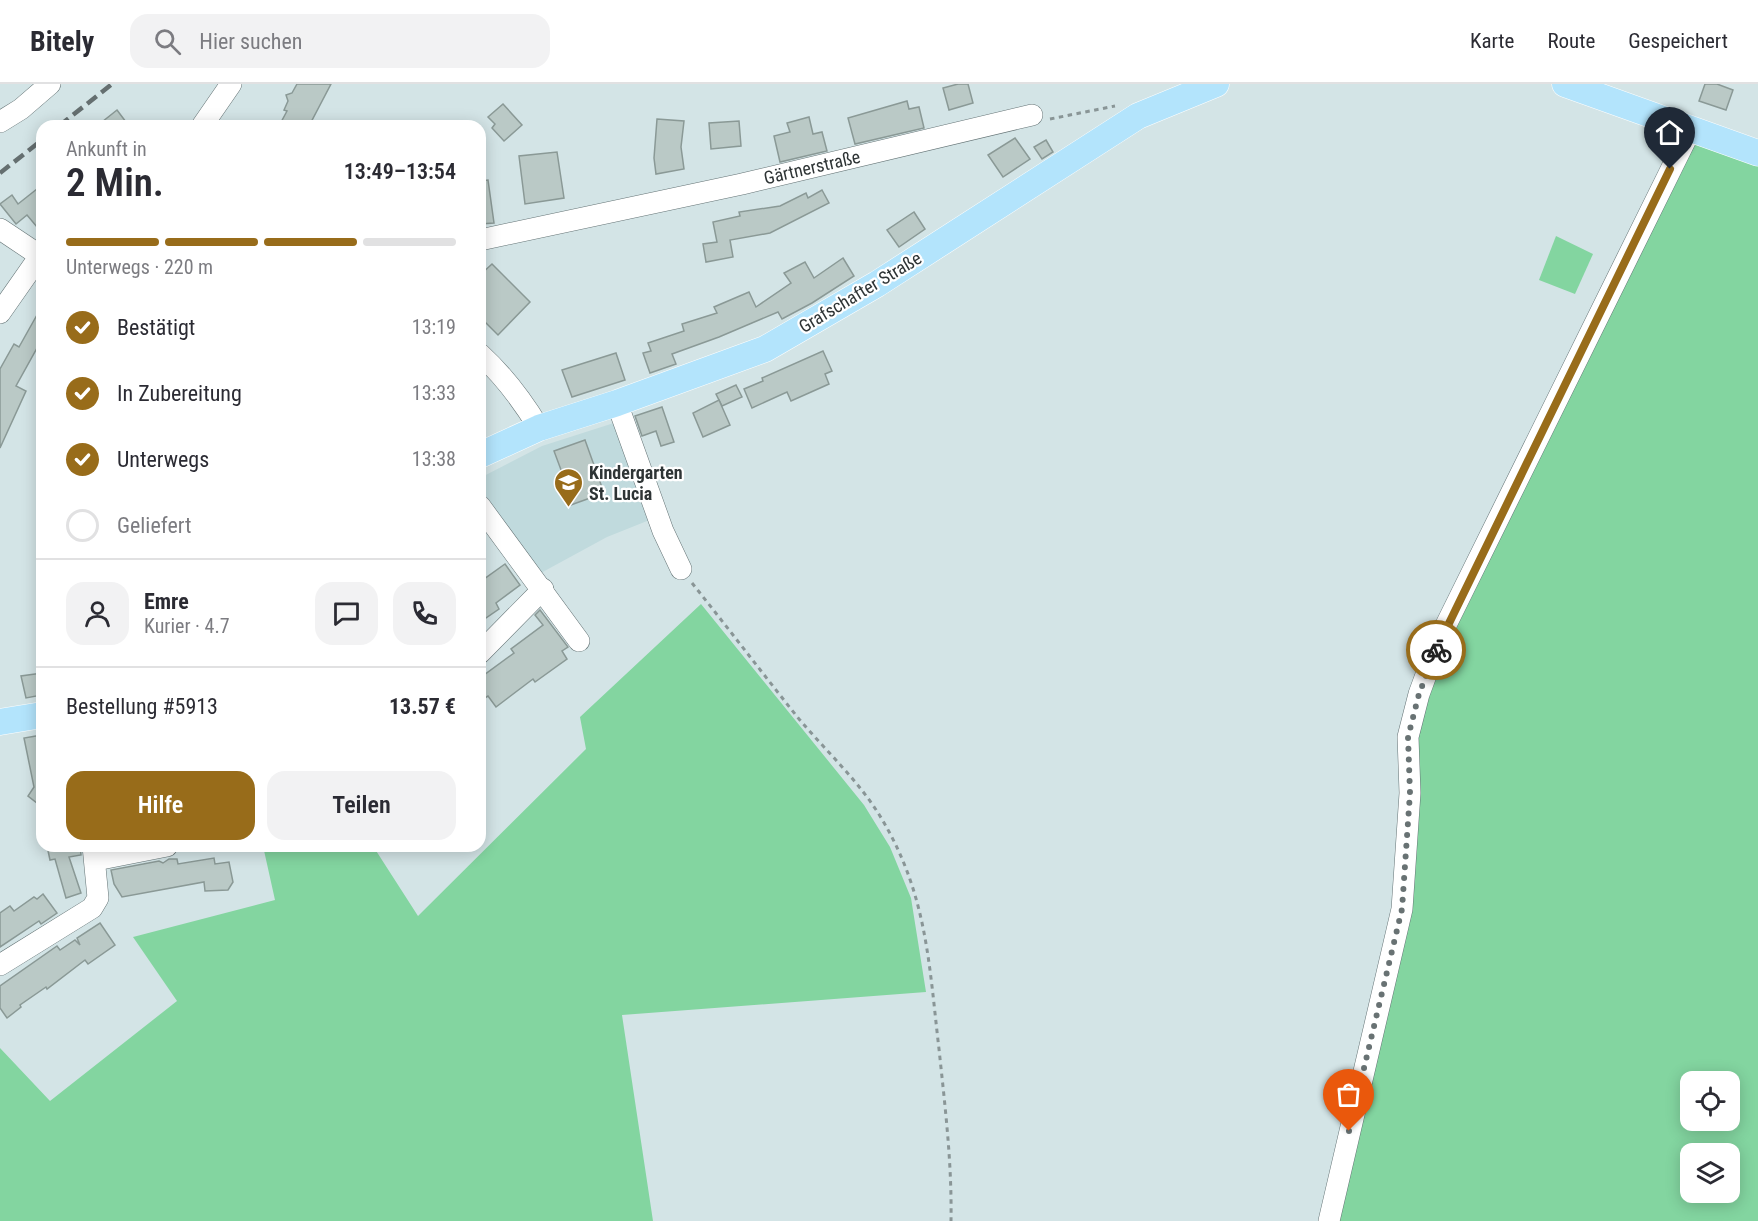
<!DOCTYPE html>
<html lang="de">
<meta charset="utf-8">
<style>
body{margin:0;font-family:"Roboto Condensed",sans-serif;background:#f2f2f3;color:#2b2b33;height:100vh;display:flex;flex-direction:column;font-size:22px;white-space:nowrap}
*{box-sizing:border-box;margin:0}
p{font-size:20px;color:#7c7c81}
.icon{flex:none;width:33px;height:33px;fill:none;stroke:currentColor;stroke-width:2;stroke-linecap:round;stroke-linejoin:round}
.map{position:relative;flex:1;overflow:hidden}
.side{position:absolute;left:36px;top:36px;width:450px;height:732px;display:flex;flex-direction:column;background:#fff;border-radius:18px;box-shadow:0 3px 15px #0003}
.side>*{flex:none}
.buttons{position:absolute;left:1680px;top:987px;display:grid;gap:12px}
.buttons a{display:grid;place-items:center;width:60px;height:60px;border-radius:12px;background:#fff;box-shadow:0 3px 15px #0003;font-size:30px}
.pin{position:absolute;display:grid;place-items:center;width:51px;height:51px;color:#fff;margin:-62px -26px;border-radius:50% 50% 50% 0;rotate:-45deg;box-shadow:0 0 6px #0007}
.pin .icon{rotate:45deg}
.courier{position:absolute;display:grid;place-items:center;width:60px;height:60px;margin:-30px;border:4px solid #986c1a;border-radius:50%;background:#fff;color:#222;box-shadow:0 2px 8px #0007}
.summary em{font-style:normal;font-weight:600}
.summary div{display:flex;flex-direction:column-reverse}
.summary{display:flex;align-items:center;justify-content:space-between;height:102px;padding:0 30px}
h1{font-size:39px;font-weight:600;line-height:45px}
.bar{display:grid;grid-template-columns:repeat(4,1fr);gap:9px 6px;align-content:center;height:72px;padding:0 30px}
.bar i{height:8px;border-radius:4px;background:#e1e1e2}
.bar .on{background:#986c1a}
.bar p{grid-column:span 4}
.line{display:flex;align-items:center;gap:15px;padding:0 30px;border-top:2px solid #e1e1e2}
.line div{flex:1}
.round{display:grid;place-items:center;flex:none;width:63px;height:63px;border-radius:18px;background:#f2f2f3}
ol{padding:0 30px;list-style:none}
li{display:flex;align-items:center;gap:18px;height:66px}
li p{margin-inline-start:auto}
li .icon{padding:6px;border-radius:50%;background:#986c1a;color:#fff;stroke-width:4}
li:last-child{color:#7c7c81}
li i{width:33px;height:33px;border:3px solid #e1e1e2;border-radius:50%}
.primary-button{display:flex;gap:12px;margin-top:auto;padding:12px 30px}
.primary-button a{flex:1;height:69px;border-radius:18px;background:#986c1a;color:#fff;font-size:24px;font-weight:600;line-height:69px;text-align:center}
.primary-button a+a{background:#f2f2f3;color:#2b2b33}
header{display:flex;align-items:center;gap:36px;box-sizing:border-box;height:84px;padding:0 30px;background:#fff;border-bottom:2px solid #e1e1e2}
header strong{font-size:28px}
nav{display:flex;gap:33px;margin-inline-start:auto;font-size:21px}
.search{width:420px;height:54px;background:#f2f2f3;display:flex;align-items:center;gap:15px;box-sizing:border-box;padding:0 21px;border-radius:18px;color:#7c7c81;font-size:22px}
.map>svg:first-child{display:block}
</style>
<header>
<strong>Bitely</strong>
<div class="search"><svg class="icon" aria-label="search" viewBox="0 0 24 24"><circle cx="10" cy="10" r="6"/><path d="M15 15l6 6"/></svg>Hier suchen</div>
<nav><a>Karte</a><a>Route</a><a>Gespeichert</a></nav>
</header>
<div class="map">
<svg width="1758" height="1137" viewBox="0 0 1758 1137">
<rect width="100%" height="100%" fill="#d3e4e6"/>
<path fill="#c0dadd" d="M 617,338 L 652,435 L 607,453 L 539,490 L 480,410 L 480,394 L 542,362 Z"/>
<g fill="#83d5a0" fill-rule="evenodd">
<path d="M 1695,57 L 1758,81 L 1758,1137 L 1337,1137 L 1410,824 L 1417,650 L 1447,559 ZM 1690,998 L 1730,998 L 1730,1036 L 1690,1036 ZM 1690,1070 L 1730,1070 L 1730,1108 L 1690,1108 Z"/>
<path d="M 1556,152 L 1593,170 L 1575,210 L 1539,196 Z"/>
<path d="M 701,520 L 864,721 L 890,763 L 911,814 L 926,908 L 622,931 L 653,1137 L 0,1137 L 0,964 L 50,1017 L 177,917 L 133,853 L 275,816 L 263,762 L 373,762 L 418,832 L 586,665 L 580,633 Z"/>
</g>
<g fill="#bac9c6" stroke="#8a9996" stroke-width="1.5">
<path d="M 297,0 L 331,0 L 309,42 L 279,42 L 287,27 L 284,26 L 288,17 L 286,11 L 292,9 Z"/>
<path d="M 958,0 L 968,0 L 973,19 L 949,26 L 943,4 Z"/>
<path d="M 1705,0 L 1717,0 L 1733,6 L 1726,26 L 1699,17 Z"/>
<path d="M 907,17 L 909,25 L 919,23 L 924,44 L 855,60 L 848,34 Z"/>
<path d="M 503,20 L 522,41 L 504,57 L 492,44 L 495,40 L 488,33 Z"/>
<path d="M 117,26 L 129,42 L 97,42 Z"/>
<path d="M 809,33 L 813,50 L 822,48 L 827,67 L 780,78 L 774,52 L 790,48 L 787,39 Z"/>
<path d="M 657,35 L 684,37 L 681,63 L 684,85 L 656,90 L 654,74 Z"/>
<path d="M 739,37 L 741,62 L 711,65 L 709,39 Z"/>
<path d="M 1015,54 L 1030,75 L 1003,93 L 988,71 Z"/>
<path d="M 1046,56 L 1053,68 L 1042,75 L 1034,63 Z"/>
<path d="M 557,68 L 564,114 L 525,120 L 519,72 Z"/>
<path d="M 488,96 L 494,139 L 480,140 L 480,97 Z"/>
<path d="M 42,101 L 42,149 L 27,131 L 16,140 L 0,120 L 12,111 L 18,120 Z"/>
<path d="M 822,106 L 829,119 L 770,149 L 730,156 L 733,173 L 706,178 L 703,160 L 717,158 L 713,138 L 740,132 L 739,128 L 780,122 L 806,109 L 808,114 Z"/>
<path d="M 914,128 L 925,145 L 899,163 L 887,146 Z"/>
<path d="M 843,174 L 854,192 L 812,219 L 782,235 L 778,228 L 719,253 L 672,270 L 676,280 L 650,289 L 643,269 L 651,267 L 648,259 L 684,247 L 682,240 L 717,229 L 714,223 L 749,208 L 756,223 L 791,199 L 784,189 L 805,178 L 814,194 Z"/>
<path d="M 492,180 L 530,218 L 498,251 L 480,233 L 480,191 Z"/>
<path d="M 42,222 L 42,255 L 16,302 L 26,307 L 0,364 L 0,285 L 14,260 L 19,263 Z"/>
<path d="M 823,267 L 832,287 L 825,290 L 829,300 L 791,317 L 787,308 L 752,324 L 744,305 L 763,297 L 762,294 Z"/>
<path d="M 616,269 L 625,296 L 572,313 L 562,286 Z"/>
<path d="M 736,301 L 742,313 L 722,322 L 716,310 Z"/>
<path d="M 719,316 L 730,341 L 703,353 L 693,329 Z"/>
<path d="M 662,323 L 674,358 L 661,362 L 656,347 L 642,352 L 635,332 Z"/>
<path d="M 585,356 L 604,409 L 568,422 L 561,404 L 567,402 L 554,367 Z"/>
<path d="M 505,480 L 520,501 L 496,519 L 499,525 L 480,538 L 480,498 Z"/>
<path d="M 540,526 L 568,563 L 562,567 L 567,575 L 535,598 L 533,595 L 496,623 L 488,612 L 480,617 L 480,594 L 514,569 L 511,565 L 543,541 L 535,531 Z"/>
<path d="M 42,589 L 42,611 L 26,614 L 21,592 Z"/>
<path d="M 42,651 L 42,723 L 28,712 L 34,703 L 24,654 Z"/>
<path d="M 47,762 L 80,762 L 81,771 L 69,773 L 81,809 L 66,814 L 55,775 L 50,776 Z"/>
<path d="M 214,774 L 215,780 L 229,778 L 233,798 L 228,806 L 205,807 L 204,798 L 122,813 L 114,800 L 111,786 L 159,777 L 163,779 L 169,775 L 177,775 L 178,780 Z"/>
<path d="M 43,810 L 57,829 L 41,840 L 39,837 L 0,863 L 0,829 L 10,822 L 14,827 L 34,813 L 37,815 Z"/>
<path d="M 100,839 L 115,861 L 88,880 L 85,876 L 47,905 L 46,903 L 20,921 L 21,923 L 7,934 L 0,924 L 0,902 L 57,862 L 60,866 L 75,856 L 80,861 L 77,854 Z"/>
</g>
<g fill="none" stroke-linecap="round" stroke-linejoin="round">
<defs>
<g id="minor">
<path d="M 0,38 L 21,25 L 50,0"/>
<path d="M 202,42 L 231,0"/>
<path d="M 0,145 L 39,171"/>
<path d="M 480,156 L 742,100 L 1032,31"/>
<path d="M 0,229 L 42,169"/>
<path d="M 480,270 C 504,292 522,316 539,344"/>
<path d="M 617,319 L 663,447 L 681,485"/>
<path d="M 480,422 L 579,557"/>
<path d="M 480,569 L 543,505"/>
<path d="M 96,776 L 167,762"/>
<path d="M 0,881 L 92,824 L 98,814 L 93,762"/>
<path d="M 1329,1137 L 1402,825 L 1410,709 L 1408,653 L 1419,610 L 1440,553 L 1691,45"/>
</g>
<g id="major">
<path d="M 1565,0 L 1758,69"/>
<path d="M 480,371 L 539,344 L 617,319 L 765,265 L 877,200 L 1138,32 L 1216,0"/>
<path d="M 0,638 L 42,631"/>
</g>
</defs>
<use href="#minor" stroke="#647375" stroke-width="22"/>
<use href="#major" stroke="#fff" stroke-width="27"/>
<g stroke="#899596" stroke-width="3" stroke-dasharray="4.5 4.5" stroke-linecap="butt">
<path d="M 1050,35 L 1115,22"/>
<path d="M 692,499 C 728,544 763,590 799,635 C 827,668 861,699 883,737 C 927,812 929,880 939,965 C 945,1022 952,1079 951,1137"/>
</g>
<use href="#minor" stroke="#fff" stroke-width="21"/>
<use href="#major" stroke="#b3e4fc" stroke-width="26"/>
<g stroke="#656f70" stroke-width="4.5" stroke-dasharray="12 6" stroke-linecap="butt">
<path d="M 59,42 L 112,0"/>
<path d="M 0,89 L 42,56"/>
</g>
</g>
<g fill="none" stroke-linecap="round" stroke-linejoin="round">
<path stroke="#687273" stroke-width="6" stroke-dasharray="0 10.8" d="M 1349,1047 L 1402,825 L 1410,709 L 1408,653 L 1419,610 L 1436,566"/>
<path stroke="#986c1a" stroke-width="8" d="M 1436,566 L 1670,85"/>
</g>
<defs>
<symbol id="school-pin" viewBox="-11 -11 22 30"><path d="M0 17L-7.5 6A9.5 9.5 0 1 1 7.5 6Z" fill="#986c1a" stroke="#fff"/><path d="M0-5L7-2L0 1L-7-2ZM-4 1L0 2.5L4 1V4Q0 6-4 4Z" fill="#fff"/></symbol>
</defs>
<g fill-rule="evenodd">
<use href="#school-pin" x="552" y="382" width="33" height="45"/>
</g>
<g text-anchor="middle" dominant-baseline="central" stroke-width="4.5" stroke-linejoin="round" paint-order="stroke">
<g font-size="18" fill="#2e3435" stroke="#fff">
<text transform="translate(812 83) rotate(-13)">Gärtnerstraße</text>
<text transform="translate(860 208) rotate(-31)">Grafschafter Straße</text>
</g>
<g font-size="18" font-weight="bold" fill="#2e3435" stroke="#fff" text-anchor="start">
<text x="589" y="388">Kindergarten<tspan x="589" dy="21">St. Lucia</tspan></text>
</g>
</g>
</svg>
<div class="buttons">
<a><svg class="icon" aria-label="locate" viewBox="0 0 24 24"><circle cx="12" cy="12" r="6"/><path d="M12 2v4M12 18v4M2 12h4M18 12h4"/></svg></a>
<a><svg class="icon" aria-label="layers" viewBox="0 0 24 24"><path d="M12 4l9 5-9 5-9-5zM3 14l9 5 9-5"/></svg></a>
</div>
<div class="pin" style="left:1349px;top:1047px;background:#ea580c"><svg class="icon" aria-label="bag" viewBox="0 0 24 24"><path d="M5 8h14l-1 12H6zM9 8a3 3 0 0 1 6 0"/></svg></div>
<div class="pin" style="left:1670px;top:85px;background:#1f2937"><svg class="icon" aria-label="home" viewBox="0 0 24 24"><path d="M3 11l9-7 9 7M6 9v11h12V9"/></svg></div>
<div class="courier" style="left:1436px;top:566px"><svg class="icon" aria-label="bike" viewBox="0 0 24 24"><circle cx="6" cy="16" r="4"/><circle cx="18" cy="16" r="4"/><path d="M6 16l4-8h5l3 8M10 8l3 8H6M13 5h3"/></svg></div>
<section class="side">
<div class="summary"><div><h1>2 Min.</h1><p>Ankunft in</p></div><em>13:49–13:54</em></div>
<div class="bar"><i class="on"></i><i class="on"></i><i class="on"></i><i></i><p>Unterwegs · 220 m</p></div>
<ol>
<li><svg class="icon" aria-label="check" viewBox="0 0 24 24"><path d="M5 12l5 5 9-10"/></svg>Bestätigt<p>13:19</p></li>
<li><svg class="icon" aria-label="check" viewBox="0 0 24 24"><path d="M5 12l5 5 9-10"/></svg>In Zubereitung<p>13:33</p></li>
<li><svg class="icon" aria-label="check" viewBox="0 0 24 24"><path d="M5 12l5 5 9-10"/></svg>Unterwegs<p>13:38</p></li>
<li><i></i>Geliefert</li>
</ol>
<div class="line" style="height:108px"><a class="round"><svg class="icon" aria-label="person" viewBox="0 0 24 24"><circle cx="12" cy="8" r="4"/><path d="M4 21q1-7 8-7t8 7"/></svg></a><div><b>Emre</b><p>Kurier · 4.7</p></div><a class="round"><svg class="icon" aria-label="chat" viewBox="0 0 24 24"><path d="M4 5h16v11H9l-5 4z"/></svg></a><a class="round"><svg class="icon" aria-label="phone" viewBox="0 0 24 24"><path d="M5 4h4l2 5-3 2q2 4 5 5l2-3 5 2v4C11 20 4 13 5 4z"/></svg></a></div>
<div class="line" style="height:78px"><div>Bestellung #5913</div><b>13.57 €</b></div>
<div class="primary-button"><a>Hilfe</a><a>Teilen</a></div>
</section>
</div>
